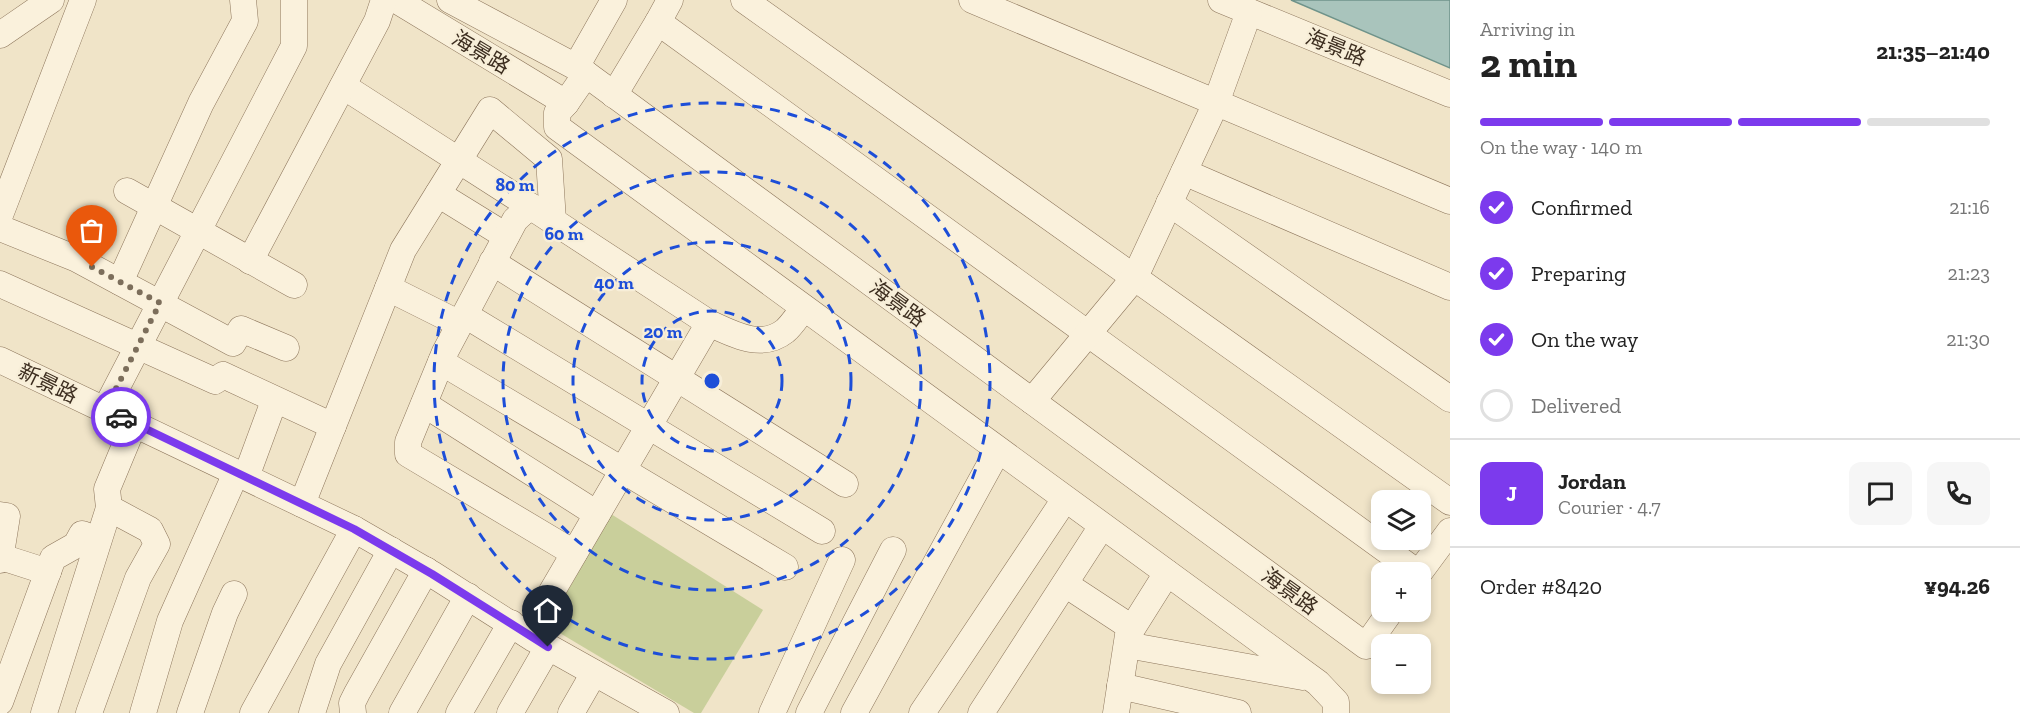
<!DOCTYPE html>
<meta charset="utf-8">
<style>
body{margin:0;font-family:"Zilla Slab","Noto Sans SC",serif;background:#f6f6f6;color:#222;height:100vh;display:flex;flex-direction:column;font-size:22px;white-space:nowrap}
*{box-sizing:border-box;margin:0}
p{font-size:20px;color:#767676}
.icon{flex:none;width:33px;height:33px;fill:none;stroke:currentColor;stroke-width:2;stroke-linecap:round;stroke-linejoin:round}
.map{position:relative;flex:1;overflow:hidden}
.details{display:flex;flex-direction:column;background:#fff;width:570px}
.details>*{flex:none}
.controls{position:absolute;left:1371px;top:490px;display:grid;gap:12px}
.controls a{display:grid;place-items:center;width:60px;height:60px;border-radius:12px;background:#fff;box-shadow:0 3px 9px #0003;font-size:30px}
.pin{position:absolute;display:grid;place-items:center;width:51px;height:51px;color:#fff;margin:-62px -26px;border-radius:50% 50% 50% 0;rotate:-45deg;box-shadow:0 0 6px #0007}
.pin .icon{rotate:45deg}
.courier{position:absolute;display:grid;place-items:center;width:60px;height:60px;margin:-30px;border:4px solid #7c3aed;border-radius:50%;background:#fff;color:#222;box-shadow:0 2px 8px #0007}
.headline em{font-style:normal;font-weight:700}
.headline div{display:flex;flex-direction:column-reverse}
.headline{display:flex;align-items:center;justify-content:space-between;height:102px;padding:0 30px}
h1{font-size:39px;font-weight:700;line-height:45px}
.bar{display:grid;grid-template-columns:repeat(4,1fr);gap:9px 6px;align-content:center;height:72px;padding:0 30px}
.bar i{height:8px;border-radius:4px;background:#e0e0e0}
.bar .selected{background:#7c3aed}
.bar p{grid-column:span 4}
.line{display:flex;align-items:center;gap:15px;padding:0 30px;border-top:2px solid #e0e0e0}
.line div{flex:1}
.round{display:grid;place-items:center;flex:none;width:63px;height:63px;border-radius:12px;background:#f6f6f6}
ol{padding:0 30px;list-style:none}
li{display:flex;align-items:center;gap:18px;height:66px}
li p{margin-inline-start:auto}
li .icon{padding:6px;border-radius:50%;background:#7c3aed;color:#fff;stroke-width:4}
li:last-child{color:#767676}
li i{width:33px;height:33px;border:3px solid #e0e0e0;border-radius:50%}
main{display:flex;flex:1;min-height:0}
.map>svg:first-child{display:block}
</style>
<main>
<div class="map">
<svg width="1450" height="713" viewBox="0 0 1450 713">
<rect width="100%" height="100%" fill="#f0e4c8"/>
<path fill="#c9cf9b" d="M 611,514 L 763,610 L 701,713 L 694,713 L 548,626 Z"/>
<path fill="#a9c4bc" stroke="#6f938a" stroke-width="1.5" d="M 1291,0 L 1450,0 L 1450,68 Z"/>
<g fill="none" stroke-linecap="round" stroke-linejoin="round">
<defs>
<g id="minor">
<path d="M 396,0 L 566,103 L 586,74 L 1366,646 L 1390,612"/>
<path d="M 450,0 L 576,67"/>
<path d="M 670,0 L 658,22 L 1418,573"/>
<path d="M 744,0 L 1450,502"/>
<path d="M 972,0 L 1450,201"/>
<path d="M 1221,0 L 1450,94"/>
<path d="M 0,35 L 51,0"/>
<path d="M 586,74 L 576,67 L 614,0"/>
<path d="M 343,86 L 530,206"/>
<path d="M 614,95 L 658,22"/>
<path d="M 566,103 L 557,113 L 557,127 L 1318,683 L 1336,702 L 1336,713"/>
<path d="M 1184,172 L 1450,287"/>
<path d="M 127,191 L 294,285"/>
<path d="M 438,194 L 506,236"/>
<path d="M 1169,203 L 1450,399"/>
<path d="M 0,215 L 83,0"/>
<path d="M 0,228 L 77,259 L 233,343 L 241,329 L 286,348"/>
<path d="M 250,261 L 377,21 L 384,0"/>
<path d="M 492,262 L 845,484"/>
<path d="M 120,282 L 201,103 L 245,21 L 243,0"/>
<path d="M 0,284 L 215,381 L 223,375 L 333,426"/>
<path d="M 388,288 L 460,324"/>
<path d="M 465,315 L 822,531"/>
<path d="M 0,360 L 354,529 L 432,574 L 534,639 L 666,713"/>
<path d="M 441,362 L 785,567"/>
<path d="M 1032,401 L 1135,277 L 1216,103 L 1249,12"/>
<path d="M 424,404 L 597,514"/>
<path d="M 105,410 L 294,46 L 294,0"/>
<path d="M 246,477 L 274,401"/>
<path d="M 302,504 L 403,250 L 490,110 L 549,159 L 553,221"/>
<path d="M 0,515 L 7,516 L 0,560"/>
<path d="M 574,553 L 408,454 L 408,442 L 445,352 L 515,220 L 530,206 L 709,323 C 733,334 761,350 785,331 C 792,325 798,315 804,308"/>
<path d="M 1,557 L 48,572"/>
<path d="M 1419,573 L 1450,531"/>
<path d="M 1065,584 L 1132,628"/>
<path d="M 527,634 L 709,323"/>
<path d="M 1127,645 L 1303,677"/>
<path d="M 1120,686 L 1238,713"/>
<path d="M 0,702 L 53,558 L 76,545 L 82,534 L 98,540"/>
<path d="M 44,713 L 109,508"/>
<path d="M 89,713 L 138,578 L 157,544 L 150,530 L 109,508 L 107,489 L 134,424"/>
<path d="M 143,713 L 170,621 L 236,473"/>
<path d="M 190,713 L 225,613 L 234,594"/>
<path d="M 253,713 L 354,529"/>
<path d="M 312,713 L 328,664 L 391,550"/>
<path d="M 353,713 L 352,703 L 357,693 L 426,570"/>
<path d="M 402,713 L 468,596"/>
<path d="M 459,713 L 511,623"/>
<path d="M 510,713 L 548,647"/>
<path d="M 571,713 L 594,673"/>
<path d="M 772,713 L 842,560"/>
<path d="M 809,713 L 893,550"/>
<path d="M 854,713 L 998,450"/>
<path d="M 922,713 L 1065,499"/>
<path d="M 981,713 L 1102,526"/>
<path d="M 1116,713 L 1128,635 L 1167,573"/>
</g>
</defs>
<use href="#minor" stroke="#8d765c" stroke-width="27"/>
<use href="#minor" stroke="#faf1dc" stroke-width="26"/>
</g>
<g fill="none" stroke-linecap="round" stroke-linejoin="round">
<path stroke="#7c6e5b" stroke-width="6" stroke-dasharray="0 10.8" d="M 92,267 L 160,303 L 105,410 L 121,417"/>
<path stroke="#7c3aed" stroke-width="8" d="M 121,417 L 354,529 L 432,574 L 548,647"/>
</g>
<g fill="none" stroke="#1d4ed8" stroke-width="3" stroke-dasharray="10 8">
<circle cx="712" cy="381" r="70"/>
<circle cx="712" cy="381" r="139"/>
<circle cx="712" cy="381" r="209"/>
<circle cx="712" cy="381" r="278"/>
</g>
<g text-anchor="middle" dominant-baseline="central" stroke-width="4.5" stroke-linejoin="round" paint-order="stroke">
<g font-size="21" fill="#3d2e20" stroke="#f7eed8">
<text transform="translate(1336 47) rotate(22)">海景路</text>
<text transform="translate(481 52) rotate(31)">海景路</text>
<text transform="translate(898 303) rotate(36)">海景路</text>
<text transform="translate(48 383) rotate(26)">新景路</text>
<text transform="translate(1290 591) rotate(36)">海景路</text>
</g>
</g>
<circle cx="712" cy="381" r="9" fill="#1d4ed8" stroke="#f7eed8" stroke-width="3"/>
<g font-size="18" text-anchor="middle" font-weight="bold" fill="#1d4ed8" stroke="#f7eed8" stroke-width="4.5" stroke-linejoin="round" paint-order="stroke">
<text x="515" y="191">80 m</text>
<text x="564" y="240">60 m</text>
<text x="614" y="289">40 m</text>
<text x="663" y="338">20 m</text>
</g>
</svg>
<div class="controls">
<a><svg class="icon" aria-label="layers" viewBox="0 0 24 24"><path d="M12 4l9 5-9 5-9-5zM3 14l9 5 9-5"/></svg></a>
<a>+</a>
<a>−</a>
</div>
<div class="pin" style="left:92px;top:267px;background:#ea580c"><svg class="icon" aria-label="bag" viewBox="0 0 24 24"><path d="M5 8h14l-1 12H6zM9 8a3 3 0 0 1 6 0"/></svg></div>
<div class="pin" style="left:548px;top:647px;background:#1f2937"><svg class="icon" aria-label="home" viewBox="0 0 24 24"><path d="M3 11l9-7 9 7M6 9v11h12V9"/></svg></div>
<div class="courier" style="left:121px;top:417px"><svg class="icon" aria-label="car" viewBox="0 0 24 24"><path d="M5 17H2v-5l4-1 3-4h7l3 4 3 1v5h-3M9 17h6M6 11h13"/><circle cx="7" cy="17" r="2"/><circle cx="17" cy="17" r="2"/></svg></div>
</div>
<section class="details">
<div class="headline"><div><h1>2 min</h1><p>Arriving in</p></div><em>21:35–21:40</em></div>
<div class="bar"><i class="selected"></i><i class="selected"></i><i class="selected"></i><i></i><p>On the way · 140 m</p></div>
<ol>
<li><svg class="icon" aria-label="check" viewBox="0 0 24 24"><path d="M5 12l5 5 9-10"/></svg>Confirmed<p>21:16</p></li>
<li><svg class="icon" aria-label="check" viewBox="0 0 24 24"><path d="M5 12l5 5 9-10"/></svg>Preparing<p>21:23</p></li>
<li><svg class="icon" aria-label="check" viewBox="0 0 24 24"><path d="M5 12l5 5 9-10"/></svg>On the way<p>21:30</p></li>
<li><i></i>Delivered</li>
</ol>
<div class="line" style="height:108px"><b class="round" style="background:#7c3aed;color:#fff">J</b><div><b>Jordan</b><p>Courier · 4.7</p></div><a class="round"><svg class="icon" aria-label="chat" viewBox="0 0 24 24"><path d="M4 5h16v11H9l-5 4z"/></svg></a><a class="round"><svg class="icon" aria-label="phone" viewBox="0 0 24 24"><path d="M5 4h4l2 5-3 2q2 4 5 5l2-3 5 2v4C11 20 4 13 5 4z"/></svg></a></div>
<div class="line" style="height:78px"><div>Order #8420</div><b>¥94.26</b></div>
</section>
</main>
